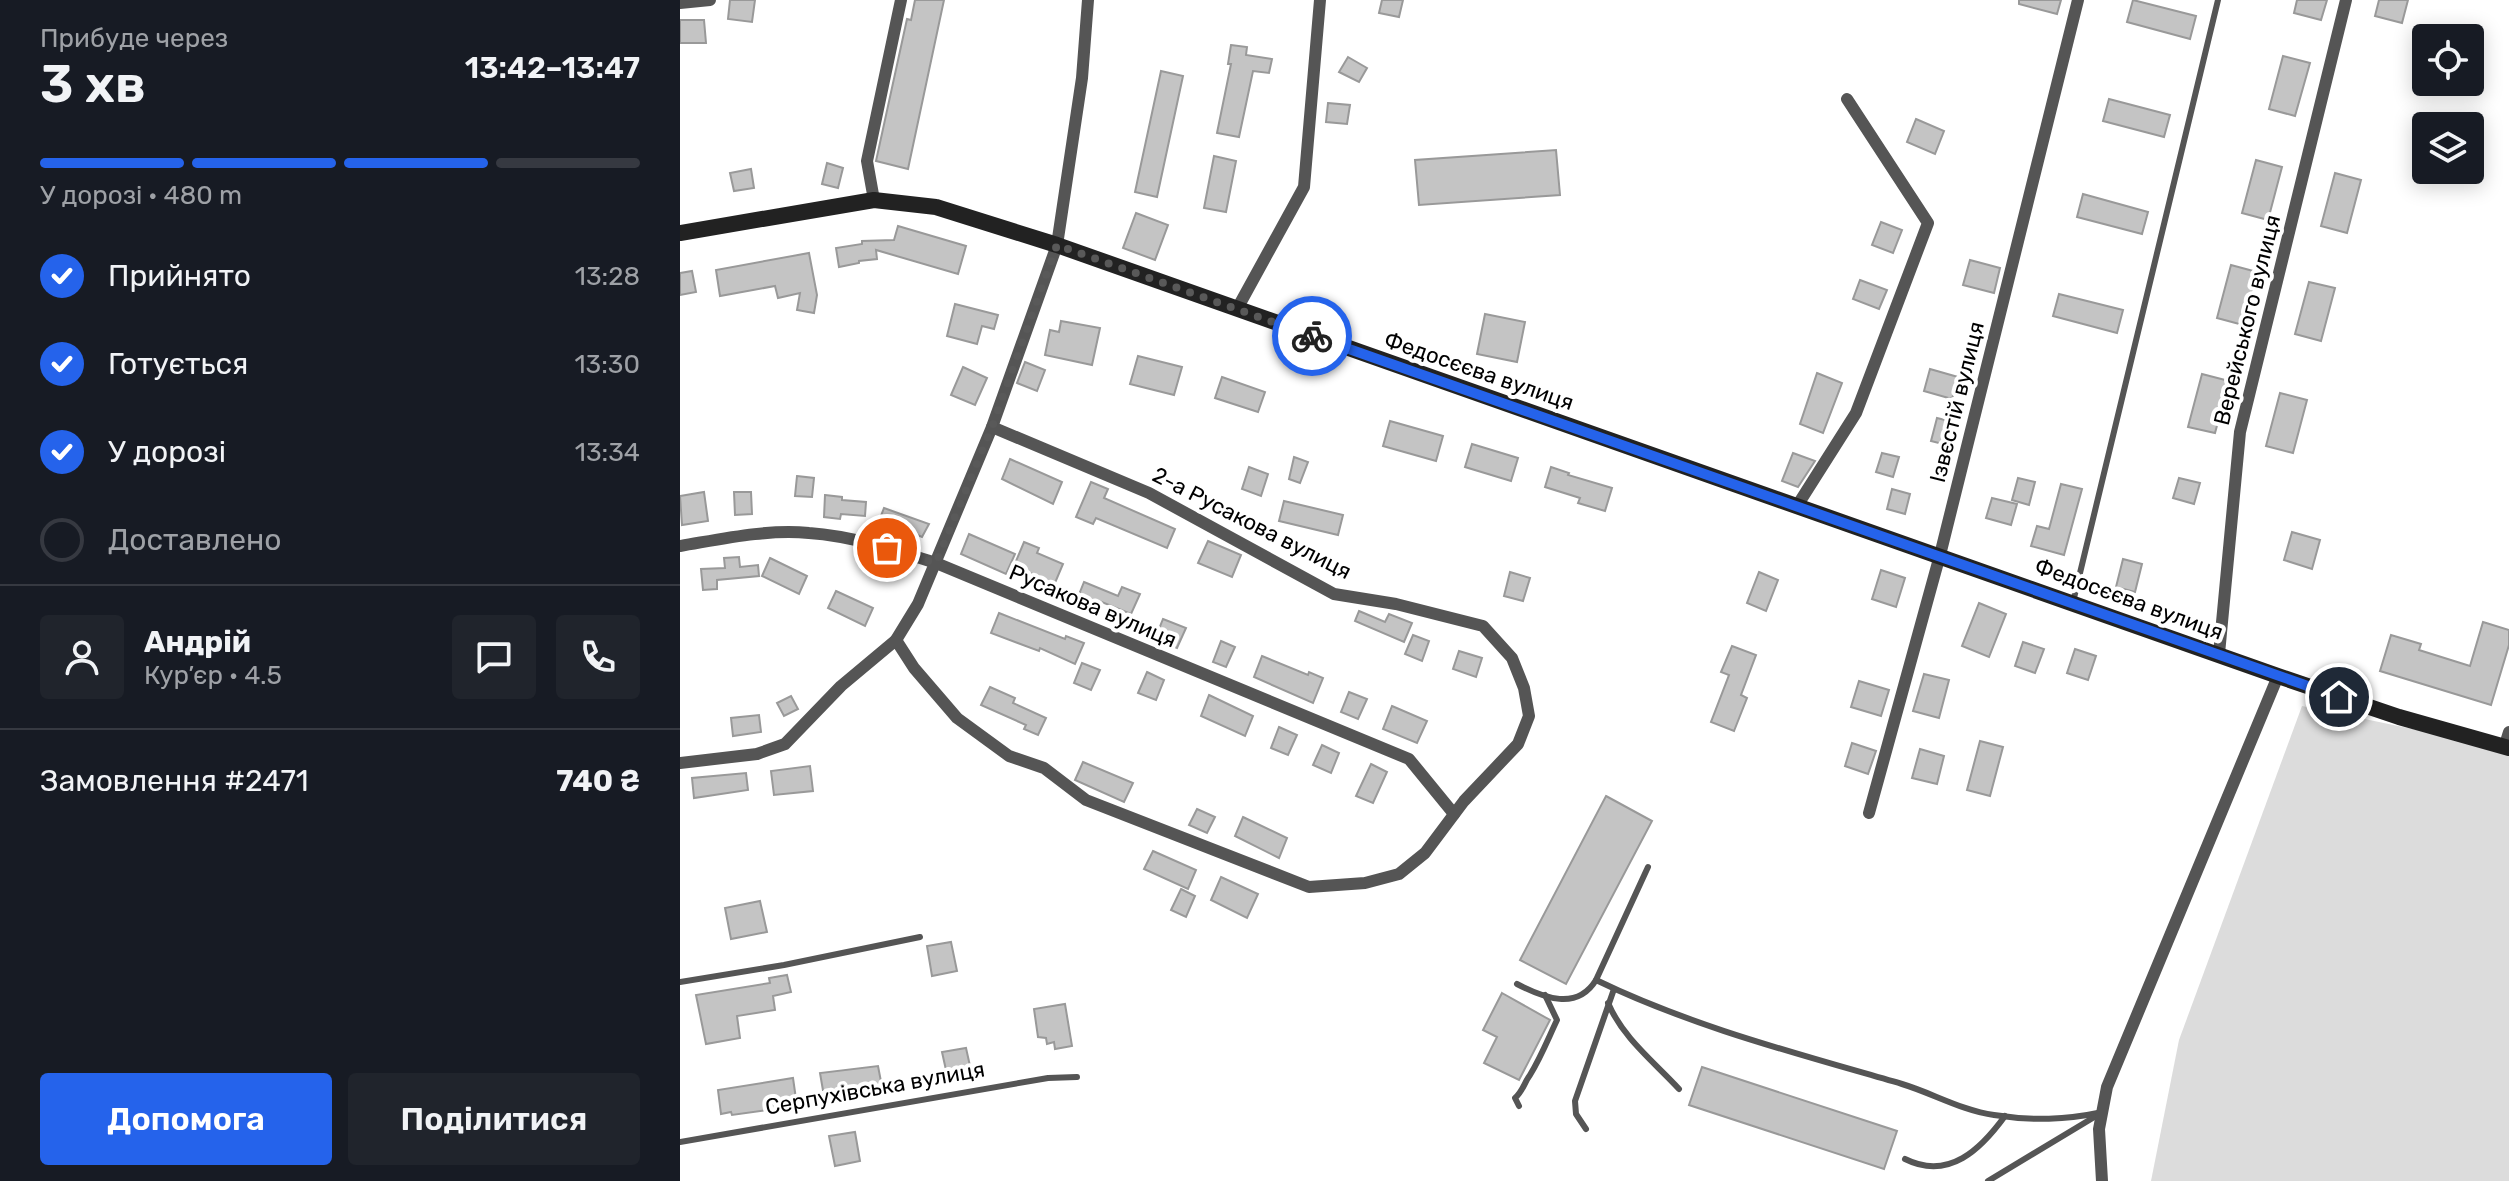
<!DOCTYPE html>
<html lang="uk">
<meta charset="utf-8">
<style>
body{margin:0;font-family:Rubik,sans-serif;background:#20242c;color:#f1f3f6;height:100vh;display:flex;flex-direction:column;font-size:30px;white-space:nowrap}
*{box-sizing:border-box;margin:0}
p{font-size:26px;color:#9ea1a6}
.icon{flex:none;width:44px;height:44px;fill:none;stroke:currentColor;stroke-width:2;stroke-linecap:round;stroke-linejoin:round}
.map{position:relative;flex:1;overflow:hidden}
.sheet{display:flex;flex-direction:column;background:#171b24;width:680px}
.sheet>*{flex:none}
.fabs{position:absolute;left:1732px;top:24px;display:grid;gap:16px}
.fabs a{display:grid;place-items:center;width:72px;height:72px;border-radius:8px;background:#171b24;box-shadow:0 4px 20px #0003;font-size:40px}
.pin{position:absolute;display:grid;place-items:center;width:68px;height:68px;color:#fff;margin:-34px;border:4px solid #fff;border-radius:50%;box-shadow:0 2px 8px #0007}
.courier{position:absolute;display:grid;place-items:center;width:80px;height:80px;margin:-40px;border:6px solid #2563eb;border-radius:50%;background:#fff;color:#222;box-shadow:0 2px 10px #0007}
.headline em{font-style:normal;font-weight:600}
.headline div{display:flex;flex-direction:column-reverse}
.headline{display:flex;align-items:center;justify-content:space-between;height:136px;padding:0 40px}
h1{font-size:52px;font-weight:600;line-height:60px}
.bar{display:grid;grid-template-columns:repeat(4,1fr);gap:12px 8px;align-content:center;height:96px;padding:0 40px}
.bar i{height:10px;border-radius:6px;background:#363941}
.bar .active{background:#2563eb}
.bar p{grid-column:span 4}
.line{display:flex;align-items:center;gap:20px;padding:0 40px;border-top:2px solid #363941}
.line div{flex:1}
.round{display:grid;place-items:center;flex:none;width:84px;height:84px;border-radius:8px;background:#20242c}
ol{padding:0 40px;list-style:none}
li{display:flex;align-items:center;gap:24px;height:88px}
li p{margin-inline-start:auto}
li .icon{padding:8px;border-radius:50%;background:#2563eb;color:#fff;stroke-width:4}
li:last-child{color:#9ea1a6}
li i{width:44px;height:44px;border:4px solid #363941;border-radius:50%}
.cta{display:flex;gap:16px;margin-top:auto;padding:16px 40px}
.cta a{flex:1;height:92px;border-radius:8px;background:#2563eb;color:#fff;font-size:32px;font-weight:600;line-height:92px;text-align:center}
.cta a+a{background:#20242c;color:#f1f3f6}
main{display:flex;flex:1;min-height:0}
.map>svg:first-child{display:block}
</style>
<main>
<section class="sheet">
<div class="headline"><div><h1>3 хв</h1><p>Прибуде через</p></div><em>13:42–13:47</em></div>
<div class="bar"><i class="active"></i><i class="active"></i><i class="active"></i><i></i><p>У дорозі · 480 m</p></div>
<ol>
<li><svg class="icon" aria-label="check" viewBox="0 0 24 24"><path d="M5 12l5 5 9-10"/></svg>Прийнято<p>13:28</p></li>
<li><svg class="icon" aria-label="check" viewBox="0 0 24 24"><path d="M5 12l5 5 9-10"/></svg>Готується<p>13:30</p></li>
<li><svg class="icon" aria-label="check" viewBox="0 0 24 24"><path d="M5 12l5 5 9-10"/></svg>У дорозі<p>13:34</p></li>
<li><i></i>Доставлено</li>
</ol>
<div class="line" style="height:144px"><a class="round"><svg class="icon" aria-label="person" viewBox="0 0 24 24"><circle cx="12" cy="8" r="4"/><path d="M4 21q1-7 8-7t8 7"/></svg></a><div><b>Андрій</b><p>Кур’єр · 4.5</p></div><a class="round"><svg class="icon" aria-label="chat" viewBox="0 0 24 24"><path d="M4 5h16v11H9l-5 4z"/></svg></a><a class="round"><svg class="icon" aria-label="phone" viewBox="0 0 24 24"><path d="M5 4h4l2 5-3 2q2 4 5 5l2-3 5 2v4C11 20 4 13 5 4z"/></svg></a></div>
<div class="line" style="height:104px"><div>Замовлення #2471</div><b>740 ₴</b></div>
<div class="cta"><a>Допомога</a><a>Поділитися</a></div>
</section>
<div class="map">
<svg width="1829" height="1181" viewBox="0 0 1829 1181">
<rect width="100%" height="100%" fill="#fff"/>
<path fill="#dcdcdc" d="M 1622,706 L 1829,749 L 1829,1181 L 1471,1181 L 1499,1040 Z"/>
<g fill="#c4c4c4" stroke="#999" stroke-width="2">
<path d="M 50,0 L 75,0 L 72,22 L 48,19 Z"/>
<path d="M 235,0 L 264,0 L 228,169 L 196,161 L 227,19 L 231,20 Z"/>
<path d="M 702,0 L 723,0 L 719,17 L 699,13 Z"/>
<path d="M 1339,0 L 1381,0 L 1377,14 L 1339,4 Z"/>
<path d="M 1453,0 L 1516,16 L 1510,39 L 1447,22 Z"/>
<path d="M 1617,0 L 1647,0 L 1641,20 L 1614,13 Z"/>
<path d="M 1699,0 L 1728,0 L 1722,23 L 1695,16 Z"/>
<path d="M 0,20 L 24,20 L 26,43 L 0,43 Z"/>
<path d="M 551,45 L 567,47 L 566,55 L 592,59 L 589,73 L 573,71 L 559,137 L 537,133 L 551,64 L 548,64 Z"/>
<path d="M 1603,56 L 1630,63 L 1615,116 L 1589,109 Z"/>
<path d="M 668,57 L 687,68 L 679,82 L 659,72 Z"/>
<path d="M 481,71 L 503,76 L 477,197 L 455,192 Z"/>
<path d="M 1429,99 L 1490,115 L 1484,137 L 1423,121 Z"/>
<path d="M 648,103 L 670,105 L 667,124 L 646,122 Z"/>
<path d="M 1236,119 L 1264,131 L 1255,154 L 1227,142 Z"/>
<path d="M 876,150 L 880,195 L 739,205 L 735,160 Z"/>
<path d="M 534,156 L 556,161 L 546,212 L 524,208 Z"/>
<path d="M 1576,160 L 1602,167 L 1588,220 L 1562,213 Z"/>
<path d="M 147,163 L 163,168 L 158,188 L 142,184 Z"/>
<path d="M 71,169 L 74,188 L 54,191 L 50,173 Z"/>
<path d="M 1655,173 L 1681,180 L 1667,233 L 1641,226 Z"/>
<path d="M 1403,194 L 1468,212 L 1462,234 L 1397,217 Z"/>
<path d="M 456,213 L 488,225 L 475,260 L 443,248 Z"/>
<path d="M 1201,222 L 1222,230 L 1213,253 L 1192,245 Z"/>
<path d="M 218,226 L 286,246 L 278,274 L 196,250 L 197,259 L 179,261 L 179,263 L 159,267 L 156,248 L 182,244 L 182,241 L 214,240 Z"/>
<path d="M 129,253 L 137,295 L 134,313 L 117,310 L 120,293 L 98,298 L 95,286 L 40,296 L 36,270 Z"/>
<path d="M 1290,260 L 1320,268 L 1314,293 L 1283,285 Z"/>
<path d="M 1551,265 L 1577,272 L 1563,325 L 1537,318 Z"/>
<path d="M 12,271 L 16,292 L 0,295 L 0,273 Z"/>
<path d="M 1180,280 L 1207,290 L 1199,309 L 1173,299 Z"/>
<path d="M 1629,282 L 1655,288 L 1641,341 L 1615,334 Z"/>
<path d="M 1379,294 L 1443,310 L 1437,333 L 1373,316 Z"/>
<path d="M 275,304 L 318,315 L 314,329 L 302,326 L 297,344 L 267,336 Z"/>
<path d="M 805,314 L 845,322 L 837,362 L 797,354 Z"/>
<path d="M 381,321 L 420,328 L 412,365 L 365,355 L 370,330 L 379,332 Z"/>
<path d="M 458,356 L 502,367 L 494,395 L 450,384 Z"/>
<path d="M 345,362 L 365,370 L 357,391 L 337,383 Z"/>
<path d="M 283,367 L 307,378 L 295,405 L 271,395 Z"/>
<path d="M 1250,369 L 1278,377 L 1272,399 L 1244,391 Z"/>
<path d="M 1137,373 L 1162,383 L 1143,433 L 1120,424 Z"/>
<path d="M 1522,374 L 1549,381 L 1535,433 L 1508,427 Z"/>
<path d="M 542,377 L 585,392 L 578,412 L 535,398 Z"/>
<path d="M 1600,393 L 1627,400 L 1613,453 L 1586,446 Z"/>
<path d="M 1257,418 L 1277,423 L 1271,446 L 1251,441 Z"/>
<path d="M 710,421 L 763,436 L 756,461 L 703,446 Z"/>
<path d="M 792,444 L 838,458 L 831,481 L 785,467 Z"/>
<path d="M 1113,453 L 1135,461 L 1118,487 L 1102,481 Z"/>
<path d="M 1202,453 L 1219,457 L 1213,477 L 1196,472 Z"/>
<path d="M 614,457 L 628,462 L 620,483 L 609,479 Z"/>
<path d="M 330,459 L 382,482 L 373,504 L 322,479 Z"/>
<path d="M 569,467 L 588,474 L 581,496 L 562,489 Z"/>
<path d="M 871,467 L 889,473 L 888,475 L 932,488 L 925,511 L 898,503 L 900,498 L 865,487 Z"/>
<path d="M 117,476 L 134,478 L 132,497 L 115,496 Z"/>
<path d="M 1338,478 L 1355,482 L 1349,505 L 1332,500 Z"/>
<path d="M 1499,478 L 1520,483 L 1514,504 L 1493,498 Z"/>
<path d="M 411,482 L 428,489 L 424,498 L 495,529 L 487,548 L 416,518 L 413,524 L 396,517 Z"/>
<path d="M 1381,484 L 1402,489 L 1384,555 L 1351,546 L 1357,526 L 1369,529 Z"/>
<path d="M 1212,489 L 1230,494 L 1225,514 L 1207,509 Z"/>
<path d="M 24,492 L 28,521 L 2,525 L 0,496 Z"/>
<path d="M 54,492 L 71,492 L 72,514 L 55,515 Z"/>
<path d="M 145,495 L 162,497 L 162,500 L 186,502 L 185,516 L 161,514 L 160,519 L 144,517 Z"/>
<path d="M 1312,498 L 1337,504 L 1331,525 L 1306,518 Z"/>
<path d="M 604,501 L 663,515 L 658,535 L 599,521 Z"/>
<path d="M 204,508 L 249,524 L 242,537 L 215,525 L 214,527 L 199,521 Z"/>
<path d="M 1612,532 L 1640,540 L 1632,569 L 1604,560 Z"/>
<path d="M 289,534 L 335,554 L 326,574 L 281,554 Z"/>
<path d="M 528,541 L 561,555 L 552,577 L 518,563 Z"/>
<path d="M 344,542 L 359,548 L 357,553 L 383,564 L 372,590 L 354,582 L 357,576 L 334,566 Z"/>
<path d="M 59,557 L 60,567 L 78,565 L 79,576 L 37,580 L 37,589 L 23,590 L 21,569 L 45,568 L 44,558 Z"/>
<path d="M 90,558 L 127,576 L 119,594 L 82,576 Z"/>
<path d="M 1443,559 L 1462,564 L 1455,592 L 1436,587 Z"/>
<path d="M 1201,570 L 1225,578 L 1216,607 L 1192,599 Z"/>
<path d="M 830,572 L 850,578 L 843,601 L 824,596 Z"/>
<path d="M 1079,572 L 1098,580 L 1086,611 L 1067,603 Z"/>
<path d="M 404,582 L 438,596 L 442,587 L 460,594 L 451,614 L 417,600 L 413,610 L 396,602 Z"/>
<path d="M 156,591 L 193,608 L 185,626 L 148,608 Z"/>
<path d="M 1299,603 L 1326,614 L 1309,657 L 1282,646 Z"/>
<path d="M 679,611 L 705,622 L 709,614 L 732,623 L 724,642 L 675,621 Z"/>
<path d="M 319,613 L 385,639 L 386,636 L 404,643 L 395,664 L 360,648 L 359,651 L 311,633 Z"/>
<path d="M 483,619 L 506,628 L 497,648 L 475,639 Z"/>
<path d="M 1803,622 L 1829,630 L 1829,645 L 1811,705 L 1700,671 L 1711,635 L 1741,644 L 1739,650 L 1790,666 Z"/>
<path d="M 733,635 L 749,641 L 742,661 L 725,654 Z"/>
<path d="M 541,641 L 555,647 L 546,667 L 533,662 Z"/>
<path d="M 1343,642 L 1364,649 L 1355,673 L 1335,666 Z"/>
<path d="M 1052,646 L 1076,655 L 1061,695 L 1067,698 L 1054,731 L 1031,722 L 1049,675 L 1041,672 Z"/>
<path d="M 1395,649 L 1416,656 L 1408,680 L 1387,673 Z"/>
<path d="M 779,651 L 802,658 L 796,677 L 773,669 Z"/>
<path d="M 582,656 L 628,675 L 629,672 L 643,678 L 633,703 L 574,677 Z"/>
<path d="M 402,663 L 420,670 L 411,690 L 394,683 Z"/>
<path d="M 467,672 L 484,680 L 476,700 L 458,693 Z"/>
<path d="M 1244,674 L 1269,680 L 1259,718 L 1233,711 Z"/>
<path d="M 1179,681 L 1209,690 L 1201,716 L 1171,707 Z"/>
<path d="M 310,687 L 335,698 L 333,703 L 366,718 L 358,735 L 344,729 L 346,725 L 301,705 Z"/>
<path d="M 669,692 L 687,699 L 678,719 L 661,712 Z"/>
<path d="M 529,695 L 573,716 L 565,736 L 521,716 Z"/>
<path d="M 111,696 L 118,709 L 104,716 L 97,703 Z"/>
<path d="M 712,706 L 747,721 L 737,743 L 703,729 Z"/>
<path d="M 79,715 L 81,732 L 53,736 L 51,718 Z"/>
<path d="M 599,727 L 617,735 L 608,755 L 591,748 Z"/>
<path d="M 1300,741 L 1323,747 L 1310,796 L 1287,790 Z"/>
<path d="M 1172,743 L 1196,751 L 1188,774 L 1165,766 Z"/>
<path d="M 642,745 L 659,753 L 651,773 L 633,765 Z"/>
<path d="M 1240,749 L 1264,756 L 1257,784 L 1232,778 Z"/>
<path d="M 403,762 L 453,783 L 444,802 L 395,780 Z"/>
<path d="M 691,764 L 707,772 L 693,803 L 676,796 Z"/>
<path d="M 130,766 L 133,791 L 94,795 L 91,771 Z"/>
<path d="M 66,773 L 68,790 L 14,798 L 12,778 Z"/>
<path d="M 926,796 L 972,821 L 886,984 L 840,960 Z"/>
<path d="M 517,809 L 535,817 L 527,833 L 509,825 Z"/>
<path d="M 563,817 L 607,838 L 599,858 L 555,836 Z"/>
<path d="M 473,851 L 516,870 L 508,889 L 464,869 Z"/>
<path d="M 541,877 L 578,894 L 567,918 L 531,900 Z"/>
<path d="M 501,889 L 515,896 L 506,917 L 491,910 Z"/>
<path d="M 80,901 L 87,932 L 51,939 L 45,908 Z"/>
<path d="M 271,942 L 277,971 L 252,976 L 247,946 Z"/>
<path d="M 107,975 L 111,992 L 93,996 L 95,1010 L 57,1016 L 60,1038 L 26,1044 L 16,995 L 90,983 L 89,978 Z"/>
<path d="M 822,993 L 870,1020 L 839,1080 L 804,1063 L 817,1037 L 803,1030 Z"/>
<path d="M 385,1004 L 392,1046 L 375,1049 L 374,1042 L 367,1044 L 366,1038 L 358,1037 L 354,1009 Z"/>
<path d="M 286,1048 L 292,1075 L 268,1079 L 262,1052 Z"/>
<path d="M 198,1066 L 203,1092 L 145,1102 L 140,1073 Z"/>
<path d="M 1022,1067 L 1217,1131 L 1204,1169 L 1009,1105 Z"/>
<path d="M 113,1078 L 117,1106 L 52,1115 L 51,1112 L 41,1114 L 38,1090 Z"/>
<path d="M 175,1132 L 180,1161 L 155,1166 L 149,1136 Z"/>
</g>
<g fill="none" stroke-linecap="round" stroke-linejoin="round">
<g stroke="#555" stroke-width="6">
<path d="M 1393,602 L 1538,0"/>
<path d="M 968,867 L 916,980 C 1013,1027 1119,1054 1222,1084 C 1252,1093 1283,1111 1314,1115 C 1353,1121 1385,1120 1423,1112"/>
<path d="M 0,982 L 104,965 L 240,937"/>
<path d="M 837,984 C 864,998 897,1011 916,980"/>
<path d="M 928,1003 C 943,1038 973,1061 999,1089"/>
<path d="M 839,1106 L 835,1098 C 843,1091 844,1083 850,1075 C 861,1057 868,1039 877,1020 L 865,995"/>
<path d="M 906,1129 L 896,1114 L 895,1101 L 934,989"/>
<path d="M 0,1142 L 368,1078 L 397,1077"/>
<path d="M 1225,1159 C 1269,1181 1301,1149 1325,1116"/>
<path d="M 1308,1181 L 1416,1116"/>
</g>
<g stroke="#555" stroke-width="12">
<path d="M 0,3 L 30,0"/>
<path d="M 194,200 L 187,161 L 221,0"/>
<path d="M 557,309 L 624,187 L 640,0"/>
<path d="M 1117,506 L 1176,413 L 1248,223 L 1167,99"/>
<path d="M 0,546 C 42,539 86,529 129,533 C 172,536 215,550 256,563 L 729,759 L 774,814"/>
<path d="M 216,640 L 238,604 L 312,427 L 377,245 L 402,78 L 408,0"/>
<path d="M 1539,654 L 1560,432 L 1666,0"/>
<path d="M 1824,748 L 1829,732"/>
<path d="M 0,763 L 77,754 L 105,744 L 161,686 L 216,640 L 234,668 L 277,718 L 329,756 L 364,768 L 406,800 L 629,887 L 685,883 L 719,874 L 745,853 L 784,801 L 838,744 L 849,716 L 844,688 L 832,658 L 803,626 L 716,604 L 654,594 L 469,493 L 312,427"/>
<path d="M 1189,813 L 1260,555 L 1398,0"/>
<path d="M 1422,1181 L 1419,1129 L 1427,1087 L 1598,676"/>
</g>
<path stroke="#222" stroke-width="16" d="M 0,233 L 194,200 L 256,207 L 377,245 L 1598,676 L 1719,717 L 1829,748"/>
</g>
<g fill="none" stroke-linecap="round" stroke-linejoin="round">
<path stroke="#595959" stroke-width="8" stroke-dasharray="0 14.4" d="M 207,548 L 256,563 L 312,427 L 377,245 L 632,336"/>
<path stroke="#2563eb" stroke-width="10" d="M 632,336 L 1659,697"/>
</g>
<g text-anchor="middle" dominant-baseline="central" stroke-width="8" stroke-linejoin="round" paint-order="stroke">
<g font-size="22" fill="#000" stroke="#fff">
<text transform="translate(1567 320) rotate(-76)">Верейського вулиця</text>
<text transform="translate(799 371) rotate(19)">Федосєєва вулиця</text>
<text transform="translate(1277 402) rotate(-76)">Ізвєстій вулиця</text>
<text transform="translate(572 523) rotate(27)">2-а Русакова вулиця</text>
<text transform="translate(1449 599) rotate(20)">Федосєєва вулиця</text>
<text transform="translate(413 606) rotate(23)">Русакова вулиця</text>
<text transform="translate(195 1088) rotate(-10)">Серпухівська вулиця</text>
</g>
</g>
</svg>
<div class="fabs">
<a><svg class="icon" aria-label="locate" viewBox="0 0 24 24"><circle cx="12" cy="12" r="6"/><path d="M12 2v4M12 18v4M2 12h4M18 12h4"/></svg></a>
<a><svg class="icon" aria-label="layers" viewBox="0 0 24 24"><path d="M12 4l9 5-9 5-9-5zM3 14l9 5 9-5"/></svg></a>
</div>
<div class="pin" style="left:207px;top:548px;background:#ea580c"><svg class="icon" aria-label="bag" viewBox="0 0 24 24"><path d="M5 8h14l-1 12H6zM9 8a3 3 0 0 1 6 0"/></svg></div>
<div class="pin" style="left:1659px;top:697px;background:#1f2937"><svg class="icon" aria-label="home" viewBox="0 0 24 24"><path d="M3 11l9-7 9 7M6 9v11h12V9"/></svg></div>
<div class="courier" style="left:632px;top:336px"><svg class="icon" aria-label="bike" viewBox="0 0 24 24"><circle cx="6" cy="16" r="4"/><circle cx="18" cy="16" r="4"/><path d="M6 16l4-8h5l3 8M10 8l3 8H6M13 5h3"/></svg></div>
</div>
</main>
